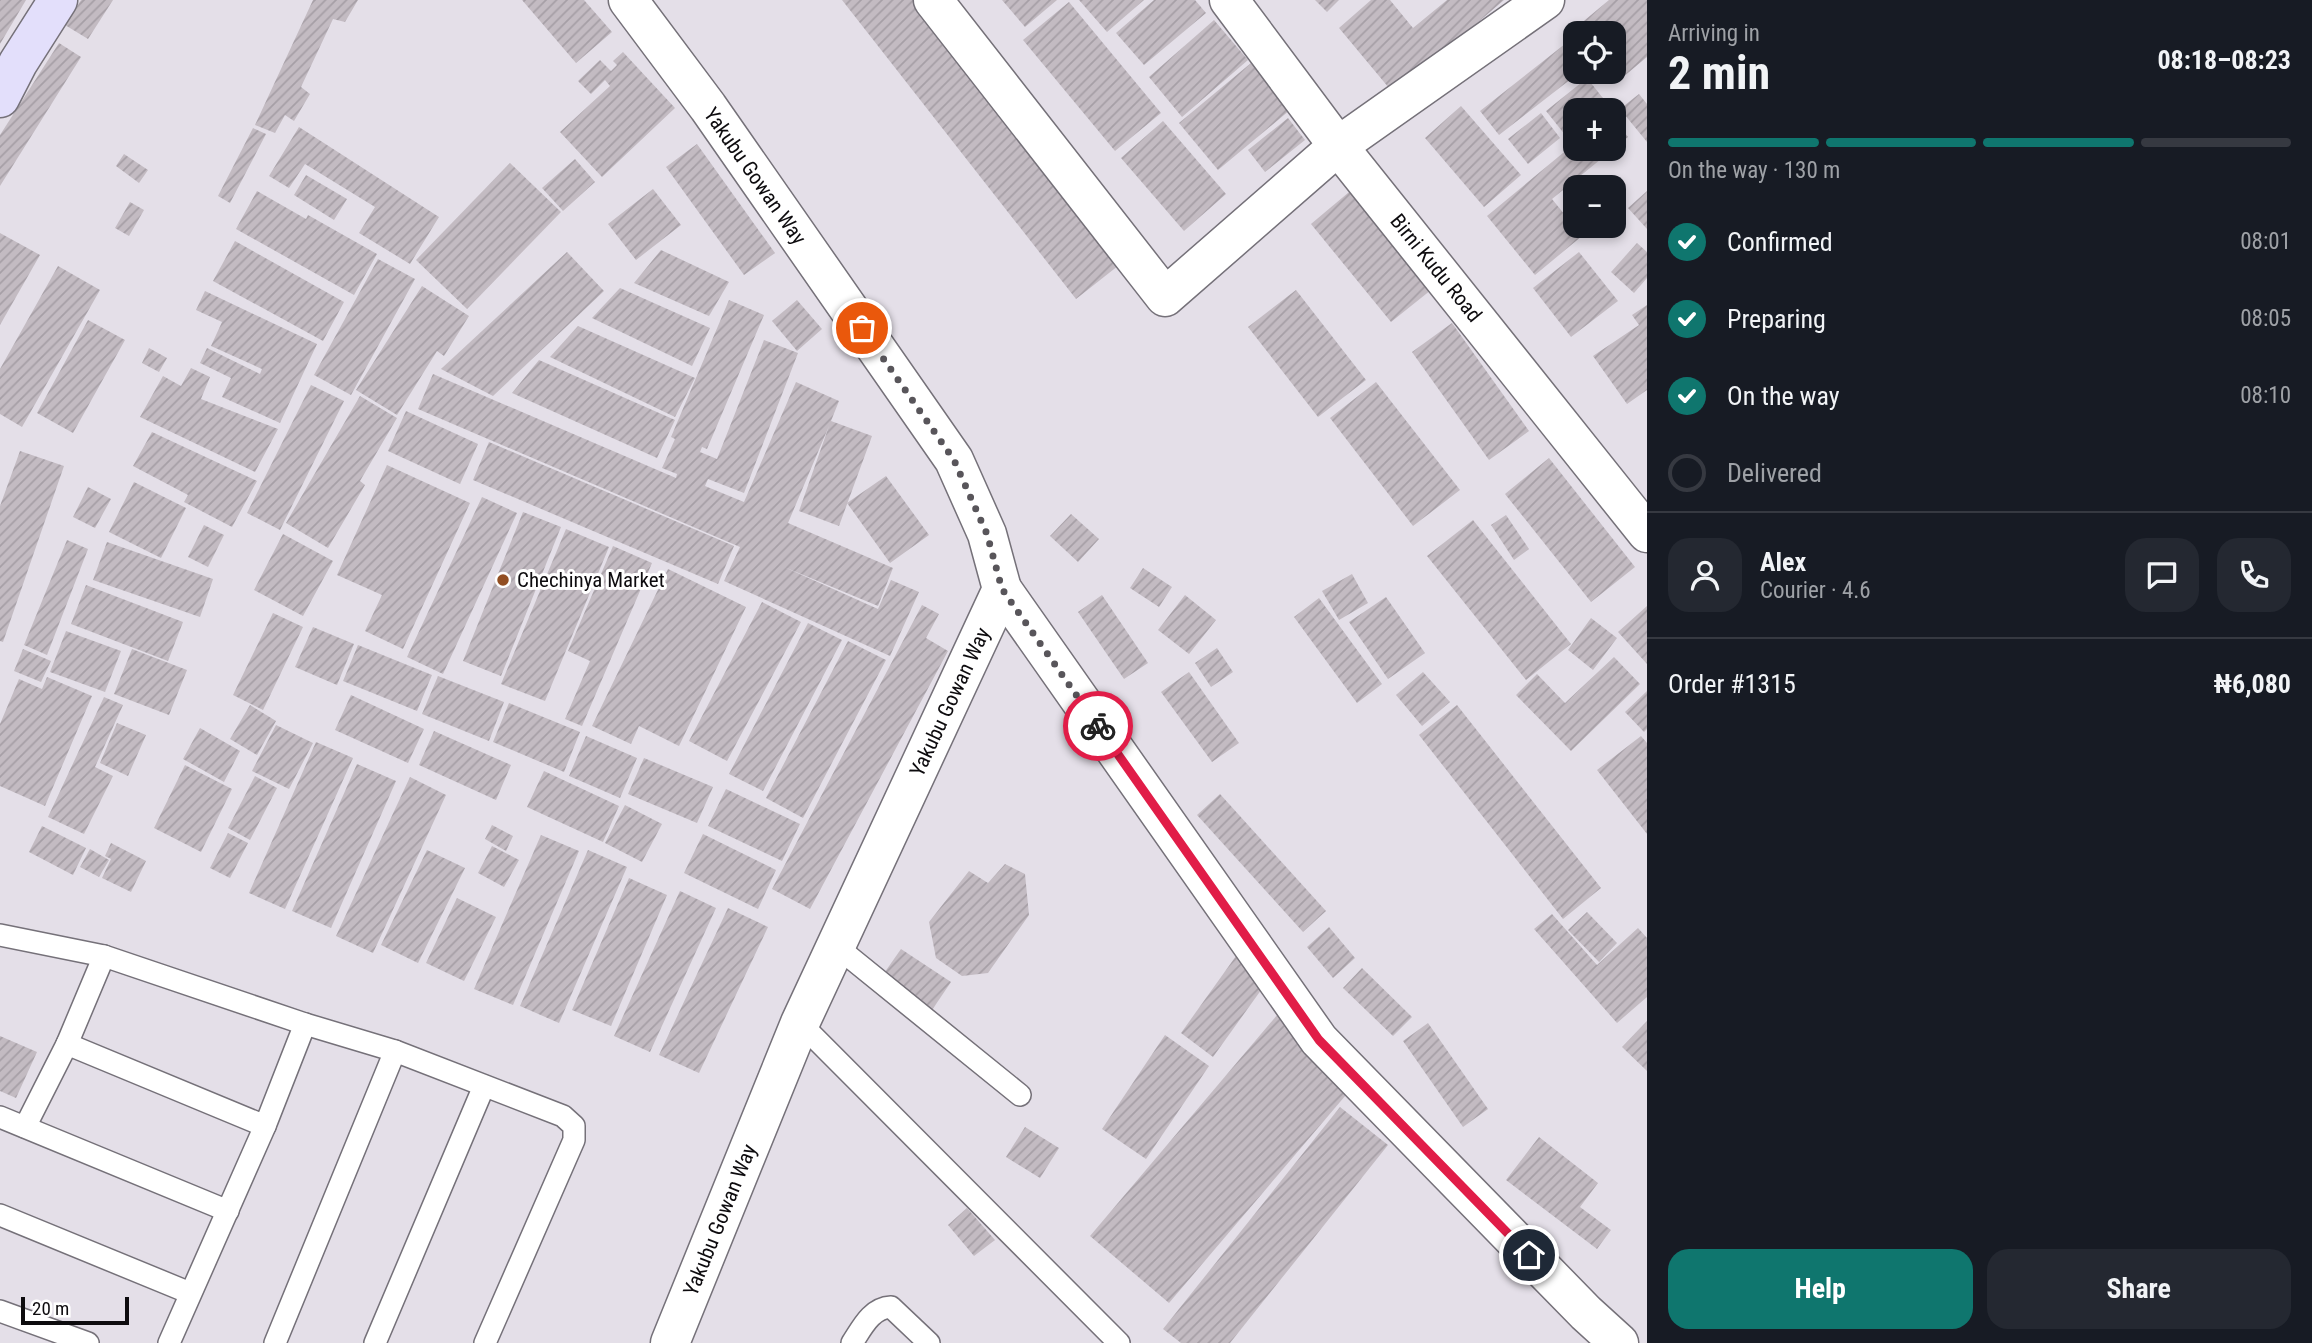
<!DOCTYPE html>
<meta charset="utf-8">
<style>
body{margin:0;font-family:"Roboto Condensed",sans-serif;background:#242831;color:#f1f3f6;height:100vh;display:flex;flex-direction:column;font-size:26px;white-space:nowrap}
*{box-sizing:border-box;margin:0}
p{font-size:23px;color:#9ea1a6}
.icon{flex:none;width:38px;height:38px;fill:none;stroke:currentColor;stroke-width:2;stroke-linecap:round;stroke-linejoin:round}
.map{position:relative;flex:1;overflow:hidden}
.details{display:flex;flex-direction:column;background:#171b24;width:665px}
.details>*{flex:none}
.buttons{position:absolute;left:1563px;top:21px;display:grid;gap:14px}
.buttons a{display:grid;place-items:center;width:63px;height:63px;border-radius:14px;background:#171b24;box-shadow:0 4px 10px #0003;font-size:35px}
.scale{position:absolute;left:21px;bottom:18px;width:108px;box-sizing:border-box;padding-left:7px;border:4px solid #0d0b0e;border-top:0;font-size:19px;line-height:24px;white-space:nowrap;color:#0d0b0e;-webkit-text-stroke:5px #fff;paint-order:stroke}
.pin{position:absolute;display:grid;place-items:center;width:60px;height:60px;color:#fff;margin:-30px;border:4px solid #fff;border-radius:50%;box-shadow:0 2px 7px #0007}
.courier{position:absolute;display:grid;place-items:center;width:70px;height:70px;margin:-35px;border:5px solid #e11d48;border-radius:50%;background:#fff;color:#222;box-shadow:0 2px 9px #0007}
.headline em{font-style:normal;font-weight:700}
.headline div{display:flex;flex-direction:column-reverse}
.headline{display:flex;align-items:center;justify-content:space-between;height:119px;padding:0 21px}
h1{font-size:46px;font-weight:700;line-height:52px}
.bar{display:grid;grid-template-columns:repeat(4,1fr);gap:10px 7px;align-content:center;height:84px;padding:0 21px}
.bar i{height:9px;border-radius:5px;background:#363941}
.bar .active{background:#0f766e}
.bar p{grid-column:span 4}
.line{display:flex;align-items:center;gap:18px;padding:0 21px;border-top:2px solid #363941}
.line div{flex:1}
.round{display:grid;place-items:center;flex:none;width:74px;height:74px;border-radius:21px;background:#242831}
ol{padding:0 21px;list-style:none}
li{display:flex;align-items:center;gap:21px;height:77px}
li p{margin-inline-start:auto}
li .icon{padding:7px;border-radius:50%;background:#0f766e;color:#fff;stroke-width:4}
li:last-child{color:#9ea1a6}
li i{width:38px;height:38px;border:4px solid #363941;border-radius:50%}
.button{display:flex;gap:14px;margin-top:auto;padding:14px 21px}
.button a{flex:1;height:80px;border-radius:21px;background:#0f766e;color:#fff;font-size:28px;font-weight:700;line-height:80px;text-align:center}
.button a+a{background:#242831;color:#f1f3f6}
main{display:flex;flex:1;min-height:0}
.map>svg:first-child{display:block}
</style>
<main>
<div class="map">
<svg width="1647" height="1343" viewBox="0 0 1647 1343">
<defs>
<pattern id="building-hatch" width="6" height="6" patternUnits="userSpaceOnUse" patternTransform="scale(1.75)"><rect width="6" height="6" fill="#c3bbc2"/><path d="M-1 1l2-2M0 6l6-6M5 7l2-2" fill="none" stroke="#a69fa6"/></pattern>
</defs>
<rect width="100%" height="100%" fill="#e4dfe8"/>
<g fill="url(#building-hatch)">
<path d="M 0,0 L 26,0 L 0,44 Z"/>
<path d="M 81,0 L 113,0 L 88,39 L 65,25 Z"/>
<path d="M 313,0 L 358,0 L 345,22 L 333,19 L 301,87 L 310,94 L 294,121 L 285,115 L 275,133 L 255,125 Z"/>
<path d="M 522,0 L 584,0 L 612,32 L 576,63 Z"/>
<path d="M 842,0 L 918,0 L 1123,262 L 1076,299 Z"/>
<path d="M 1002,0 L 1057,0 L 1025,27 Z"/>
<path d="M 1079,0 L 1144,0 L 1107,32 Z"/>
<path d="M 1154,0 L 1195,0 L 1206,13 L 1144,65 L 1116,33 Z"/>
<path d="M 1315,0 L 1339,0 L 1327,12 Z"/>
<path d="M 1371,0 L 1390,0 L 1413,28 L 1447,0 L 1504,0 L 1394,94 L 1339,28 Z"/>
<path d="M 1609,0 L 1647,0 L 1647,57 L 1617,82 L 1608,72 L 1614,72 L 1614,33 L 1576,33 L 1573,30 Z"/>
<path d="M 1069,2 L 1161,113 L 1115,151 L 1023,40 Z"/>
<path d="M 1214,20 L 1248,60 L 1182,117 L 1149,77 Z"/>
<path d="M 59,43 L 81,57 L 0,186 L 0,135 Z"/>
<path d="M 1565,44 L 1575,56 L 1575,72 L 1580,72 L 1499,135 L 1480,111 Z"/>
<path d="M 623,52 L 675,108 L 602,177 L 560,132 L 610,86 L 605,80 L 591,94 L 578,81 L 600,60 L 611,71 L 617,65 L 613,61 Z"/>
<path d="M 1251,63 L 1290,110 L 1218,170 L 1179,123 Z"/>
<path d="M 1587,78 L 1610,107 L 1606,110 L 1575,110 L 1575,136 L 1570,141 L 1546,111 Z"/>
<path d="M 1639,94 L 1647,104 L 1647,142 L 1620,109 Z"/>
<path d="M 1461,106 L 1521,175 L 1484,207 L 1425,138 Z"/>
<path d="M 1541,113 L 1560,138 L 1528,164 L 1508,139 Z"/>
<path d="M 1288,118 L 1305,140 L 1265,172 L 1248,150 Z"/>
<path d="M 1614,119 L 1628,137 L 1552,199 L 1582,236 L 1535,275 L 1487,216 L 1575,143 L 1575,149 L 1614,149 Z"/>
<path d="M 1163,121 L 1226,194 L 1184,231 L 1121,158 Z"/>
<path d="M 299,127 L 439,217 L 410,264 L 359,233 L 375,207 L 305,164 L 289,188 L 269,176 Z"/>
<path d="M 253,128 L 266,134 L 230,203 L 218,196 Z"/>
<path d="M 697,144 L 775,253 L 744,275 L 666,167 Z"/>
<path d="M 124,154 L 148,170 L 139,183 L 116,166 Z"/>
<path d="M 575,159 L 595,182 L 563,211 L 542,188 Z"/>
<path d="M 510,163 L 561,212 L 467,309 L 416,260 Z"/>
<path d="M 306,175 L 347,199 L 334,220 L 294,195 Z"/>
<path d="M 1355,187 L 1436,286 L 1391,322 L 1311,224 Z"/>
<path d="M 653,189 L 681,225 L 636,260 L 608,224 Z"/>
<path d="M 257,191 L 306,219 L 308,215 L 377,254 L 354,295 L 236,229 Z"/>
<path d="M 1647,191 L 1647,229 L 1628,208 Z"/>
<path d="M 130,202 L 144,210 L 129,236 L 115,228 Z"/>
<path d="M 0,233 L 40,255 L 0,325 Z"/>
<path d="M 235,241 L 344,302 L 323,341 L 213,281 Z"/>
<path d="M 1637,243 L 1647,252 L 1647,278 L 1634,293 L 1611,272 Z"/>
<path d="M 661,250 L 729,282 L 709,316 L 634,283 Z"/>
<path d="M 567,252 L 604,291 L 493,396 L 441,369 Z"/>
<path d="M 1579,252 L 1618,301 L 1571,337 L 1533,288 Z"/>
<path d="M 378,259 L 415,279 L 351,395 L 314,375 Z"/>
<path d="M 58,266 L 100,290 L 22,427 L 0,414 L 0,369 Z"/>
<path d="M 422,286 L 469,316 L 444,356 L 437,351 L 397,415 L 356,390 Z"/>
<path d="M 620,288 L 710,328 L 692,366 L 592,318 Z"/>
<path d="M 1296,290 L 1366,380 L 1318,417 L 1248,327 Z"/>
<path d="M 205,291 L 317,344 L 280,423 L 222,397 L 231,378 L 200,363 L 207,348 L 260,374 L 262,369 L 211,346 L 222,322 L 196,310 Z"/>
<path d="M 729,300 L 764,315 L 707,449 L 702,447 L 700,452 L 717,459 L 764,340 L 798,353 L 744,493 L 708,479 L 705,486 L 744,502 L 796,382 L 839,401 L 831,421 L 872,436 L 839,526 L 799,511 L 829,426 L 788,523 L 893,568 L 878,606 L 784,567 L 878,609 L 891,580 L 919,592 L 890,656 L 724,581 L 740,547 L 418,409 L 433,374 L 676,478 L 677,474 L 662,468 L 675,439 L 671,437 Z"/>
<path d="M 797,300 L 822,329 L 797,351 L 772,321 Z"/>
<path d="M 1647,305 L 1647,390 L 1627,404 L 1593,356 L 1639,325 L 1632,315 Z"/>
<path d="M 88,320 L 125,340 L 73,433 L 37,413 Z"/>
<path d="M 1452,323 L 1529,431 L 1489,460 L 1412,352 Z"/>
<path d="M 578,326 L 695,378 L 675,417 L 550,357 Z"/>
<path d="M 149,348 L 167,358 L 159,372 L 142,363 Z"/>
<path d="M 539,360 L 675,420 L 657,458 L 512,393 Z"/>
<path d="M 191,368 L 210,377 L 201,399 L 278,429 L 255,472 L 140,417 L 163,376 L 181,386 Z"/>
<path d="M 1376,382 L 1460,490 L 1413,526 L 1330,418 Z"/>
<path d="M 311,385 L 344,401 L 280,530 L 247,513 Z"/>
<path d="M 360,396 L 397,418 L 360,481 L 365,485 L 328,548 L 286,523 Z"/>
<path d="M 406,411 L 478,444 L 460,484 L 388,451 Z"/>
<path d="M 152,432 L 257,481 L 232,527 L 184,502 L 188,495 L 133,466 Z"/>
<path d="M 489,442 L 734,546 L 718,584 L 473,480 Z"/>
<path d="M 20,451 L 64,466 L 3,642 L 0,641 L 0,506 Z"/>
<path d="M 1549,458 L 1635,567 L 1591,602 L 1505,494 Z"/>
<path d="M 387,465 L 470,503 L 403,649 L 365,631 L 382,595 L 337,575 Z"/>
<path d="M 886,476 L 929,535 L 890,563 L 847,503 Z"/>
<path d="M 134,482 L 186,508 L 161,558 L 109,532 Z"/>
<path d="M 88,487 L 111,499 L 95,528 L 73,517 Z"/>
<path d="M 482,497 L 517,513 L 443,674 L 407,657 Z"/>
<path d="M 523,512 L 561,527 L 501,676 L 463,661 Z"/>
<path d="M 1071,514 L 1099,539 L 1078,562 L 1050,536 Z"/>
<path d="M 1506,515 L 1529,549 L 1514,560 L 1491,525 Z"/>
<path d="M 1473,520 L 1571,644 L 1526,680 L 1427,556 Z"/>
<path d="M 204,525 L 224,535 L 208,567 L 188,557 Z"/>
<path d="M 566,529 L 609,547 L 545,701 L 501,684 Z"/>
<path d="M 283,534 L 333,561 L 303,616 L 254,590 Z"/>
<path d="M 67,540 L 88,549 L 47,655 L 24,645 Z"/>
<path d="M 107,542 L 213,579 L 200,617 L 93,580 Z"/>
<path d="M 613,546 L 652,563 L 582,726 L 565,719 L 590,661 L 568,651 Z"/>
<path d="M 1143,568 L 1172,587 L 1159,607 L 1130,588 Z"/>
<path d="M 668,569 L 746,607 L 679,746 L 639,726 L 631,744 L 592,726 Z"/>
<path d="M 1352,574 L 1368,603 L 1339,620 L 1322,591 Z"/>
<path d="M 86,585 L 183,622 L 168,661 L 71,624 Z"/>
<path d="M 1102,595 L 1148,663 L 1124,679 L 1078,612 Z"/>
<path d="M 1185,595 L 1216,620 L 1189,654 L 1158,630 Z"/>
<path d="M 1386,597 L 1425,653 L 1388,679 L 1349,622 Z"/>
<path d="M 1319,598 L 1382,684 L 1357,703 L 1294,617 Z"/>
<path d="M 762,602 L 801,622 L 727,761 L 689,741 Z"/>
<path d="M 922,605 L 939,614 L 926,638 L 948,651 L 810,909 L 772,889 Z"/>
<path d="M 1647,606 L 1647,664 L 1618,632 Z"/>
<path d="M 273,613 L 303,627 L 263,710 L 233,695 Z"/>
<path d="M 1591,618 L 1617,638 L 1593,670 L 1568,650 Z"/>
<path d="M 808,623 L 842,640 L 763,791 L 729,774 Z"/>
<path d="M 313,627 L 354,644 L 337,685 L 295,667 Z"/>
<path d="M 66,631 L 121,651 L 105,692 L 50,672 Z"/>
<path d="M 848,641 L 886,660 L 803,818 L 766,798 Z"/>
<path d="M 358,645 L 432,675 L 417,711 L 343,681 Z"/>
<path d="M 1217,648 L 1233,672 L 1211,687 L 1195,663 Z"/>
<path d="M 23,649 L 51,661 L 41,682 L 14,671 Z"/>
<path d="M 132,649 L 187,670 L 169,715 L 114,694 Z"/>
<path d="M 1614,657 L 1640,684 L 1571,751 L 1516,695 L 1537,674 L 1565,703 Z"/>
<path d="M 1189,672 L 1239,743 L 1212,762 L 1161,692 Z"/>
<path d="M 1423,672 L 1450,702 L 1422,726 L 1396,695 Z"/>
<path d="M 438,676 L 504,702 L 489,741 L 422,714 Z"/>
<path d="M 47,677 L 92,696 L 45,806 L 0,786 L 0,724 L 19,679 L 42,689 Z"/>
<path d="M 1647,691 L 1647,729 L 1644,732 L 1625,712 Z"/>
<path d="M 351,695 L 424,729 L 408,763 L 335,730 Z"/>
<path d="M 104,697 L 123,705 L 95,767 L 113,776 L 84,834 L 48,817 Z"/>
<path d="M 509,703 L 580,732 L 564,772 L 493,742 Z"/>
<path d="M 250,705 L 276,721 L 257,755 L 230,739 Z"/>
<path d="M 1457,705 L 1601,888 L 1563,919 L 1419,735 Z"/>
<path d="M 117,723 L 146,735 L 128,776 L 100,763 Z"/>
<path d="M 276,725 L 313,743 L 289,789 L 252,771 Z"/>
<path d="M 200,728 L 240,751 L 224,782 L 183,759 Z"/>
<path d="M 434,731 L 511,765 L 496,800 L 419,765 Z"/>
<path d="M 586,736 L 637,758 L 620,798 L 569,776 Z"/>
<path d="M 1641,736 L 1647,743 L 1647,834 L 1597,770 Z"/>
<path d="M 316,742 L 353,758 L 285,909 L 249,893 Z"/>
<path d="M 644,758 L 713,787 L 697,823 L 628,794 Z"/>
<path d="M 357,764 L 396,781 L 331,928 L 292,911 Z"/>
<path d="M 185,765 L 232,789 L 201,852 L 154,828 Z"/>
<path d="M 544,771 L 619,806 L 603,842 L 527,807 Z"/>
<path d="M 255,776 L 277,788 L 250,840 L 228,828 Z"/>
<path d="M 410,777 L 446,795 L 373,953 L 336,936 Z"/>
<path d="M 726,789 L 800,824 L 782,861 L 708,826 Z"/>
<path d="M 1220,794 L 1326,911 L 1303,932 L 1197,815 Z"/>
<path d="M 625,805 L 662,824 L 642,862 L 605,843 Z"/>
<path d="M 492,825 L 513,836 L 506,851 L 485,839 Z"/>
<path d="M 42,826 L 86,848 L 73,875 L 29,852 Z"/>
<path d="M 228,833 L 248,843 L 230,878 L 210,868 Z"/>
<path d="M 703,834 L 776,870 L 758,909 L 684,873 Z"/>
<path d="M 541,835 L 579,851 L 513,1005 L 474,989 Z"/>
<path d="M 111,843 L 146,861 L 131,892 L 102,878 L 111,859 L 105,856 Z"/>
<path d="M 492,846 L 519,860 L 504,887 L 478,873 Z"/>
<path d="M 90,849 L 109,860 L 99,877 L 80,867 Z"/>
<path d="M 427,850 L 465,868 L 418,963 L 381,945 Z"/>
<path d="M 588,850 L 627,867 L 559,1023 L 520,1006 Z"/>
<path d="M 1005,864 L 1025,874 L 1029,915 L 988,973 L 962,976 L 936,958 L 929,922 L 969,871 L 988,883 Z"/>
<path d="M 629,878 L 667,895 L 611,1026 L 572,1010 Z"/>
<path d="M 680,891 L 716,908 L 650,1052 L 614,1036 Z"/>
<path d="M 457,898 L 496,917 L 464,981 L 426,963 Z"/>
<path d="M 728,908 L 768,927 L 699,1073 L 659,1055 Z"/>
<path d="M 1587,912 L 1617,943 L 1599,962 L 1568,930 Z"/>
<path d="M 1552,914 L 1597,965 L 1638,928 L 1647,938 L 1647,997 L 1617,1023 L 1534,929 Z"/>
<path d="M 1329,927 L 1355,958 L 1333,978 L 1307,947 Z"/>
<path d="M 901,949 L 951,982 L 930,1013 L 880,979 Z"/>
<path d="M 1236,956 L 1269,979 L 1213,1057 L 1181,1033 Z"/>
<path d="M 1362,968 L 1412,1017 L 1393,1036 L 1343,988 Z"/>
<path d="M 1278,1014 L 1357,1082 L 1169,1303 L 1090,1236 Z"/>
<path d="M 1647,1021 L 1647,1071 L 1622,1047 Z"/>
<path d="M 1428,1023 L 1488,1109 L 1463,1127 L 1403,1041 Z"/>
<path d="M 1165,1035 L 1209,1066 L 1146,1159 L 1102,1129 Z"/>
<path d="M 0,1036 L 37,1052 L 16,1098 L 0,1091 Z"/>
<path d="M 1340,1107 L 1388,1145 L 1230,1343 L 1181,1343 L 1163,1329 Z"/>
<path d="M 1025,1127 L 1059,1148 L 1040,1178 L 1006,1157 Z"/>
<path d="M 1539,1137 L 1598,1183 L 1580,1207 L 1611,1230 L 1597,1249 L 1506,1180 Z"/>
<path d="M 967,1208 L 995,1240 L 974,1256 L 948,1225 Z"/>
</g>
<g fill="none" stroke-linecap="round" stroke-linejoin="round">
<defs>
<g id="lane">
<path d="M 0,935 L 104,956 L 305,1024 L 395,1051 L 563,1116 L 574,1126 L 574,1140 L 485,1343"/>
<path d="M 836,946 L 1020,1095"/>
<path d="M 800,1023 L 1119,1343"/>
<path d="M 67,1044 L 265,1126"/>
<path d="M 0,1117 L 228,1211"/>
<path d="M 25,1127 L 67,1044 L 104,956"/>
<path d="M 0,1215 L 190,1293"/>
<path d="M 0,1311 L 88,1343"/>
<path d="M 169,1343 L 265,1126 L 305,1024"/>
<path d="M 275,1343 L 395,1051"/>
<path d="M 375,1343 L 484,1086"/>
<path d="M 852,1343 C 862,1328 871,1308 891,1307 L 929,1343"/>
</g>
<g id="street">
<path d="M 628,0 L 708,107 L 954,460 L 987,534 L 1002,589 L 800,1023 L 670,1343"/>
<path d="M 933,0 L 1165,297 L 1338,146 L 1545,0"/>
<path d="M 1229,0 L 1338,146 L 1647,533"/>
<path d="M 1002,589 L 1319,1040 L 1586,1313 L 1619,1343"/>
</g>
<path id="secondary" d="M 0,98 L 18,63 L 58,0"/>
</defs>
<use href="#lane" stroke="#757179" stroke-width="24"/>
<use href="#street" stroke="#757179" stroke-width="41"/>
<use href="#secondary" stroke="#757179" stroke-width="41"/>
<use href="#lane" stroke="#fff" stroke-width="21"/>
<use href="#street" stroke="#fff" stroke-width="38"/>
<use href="#secondary" stroke="#e3dffb" stroke-width="38"/>
</g>
<g fill="none" stroke-linecap="round" stroke-linejoin="round">
<path stroke="#58555a" stroke-width="7" stroke-dasharray="0 12.6" d="M 862,328 L 954,460 L 987,534 L 1002,589 L 1098,726"/>
<path stroke="#e11d48" stroke-width="9" d="M 1098,726 L 1319,1040 L 1529,1255"/>
</g>
<circle fill="#924e22" stroke="#fff" stroke-width="2.5" cx="503" cy="580" r="7"/>
<g text-anchor="middle" dominant-baseline="central" stroke-width="6" stroke-linejoin="round" paint-order="stroke">
<g font-size="21" fill="#0d0b0e" stroke="#fff">
<text transform="translate(755 176) rotate(55)">Yakubu Gowan Way</text>
<text transform="translate(1436 268) rotate(51)">Birni Kudu Road</text>
<text transform="translate(950 702) rotate(-65)">Yakubu Gowan Way</text>
<text transform="translate(720 1220) rotate(-68)">Yakubu Gowan Way</text>
</g>
<g font-size="21" fill="#0d0b0e" stroke="#fff" text-anchor="start">
<text x="517" y="580">Chechinya Market</text>
</g>
</g>
</svg>
<div class="buttons">
<a><svg class="icon" aria-label="locate" viewBox="0 0 24 24"><circle cx="12" cy="12" r="6"/><path d="M12 2v4M12 18v4M2 12h4M18 12h4"/></svg></a>
<a>+</a>
<a>−</a>
</div>
<div class="scale">20 m</div>
<div class="pin" style="left:862px;top:328px;background:#ea580c"><svg class="icon" aria-label="bag" viewBox="0 0 24 24"><path d="M5 8h14l-1 12H6zM9 8a3 3 0 0 1 6 0"/></svg></div>
<div class="pin" style="left:1529px;top:1255px;background:#1f2937"><svg class="icon" aria-label="home" viewBox="0 0 24 24"><path d="M3 11l9-7 9 7M6 9v11h12V9"/></svg></div>
<div class="courier" style="left:1098px;top:726px"><svg class="icon" aria-label="bike" viewBox="0 0 24 24"><circle cx="6" cy="16" r="4"/><circle cx="18" cy="16" r="4"/><path d="M6 16l4-8h5l3 8M10 8l3 8H6M13 5h3"/></svg></div>
</div>
<section class="details">
<div class="headline"><div><h1>2 min</h1><p>Arriving in</p></div><em>08:18–08:23</em></div>
<div class="bar"><i class="active"></i><i class="active"></i><i class="active"></i><i></i><p>On the way · 130 m</p></div>
<ol>
<li><svg class="icon" aria-label="check" viewBox="0 0 24 24"><path d="M5 12l5 5 9-10"/></svg>Confirmed<p>08:01</p></li>
<li><svg class="icon" aria-label="check" viewBox="0 0 24 24"><path d="M5 12l5 5 9-10"/></svg>Preparing<p>08:05</p></li>
<li><svg class="icon" aria-label="check" viewBox="0 0 24 24"><path d="M5 12l5 5 9-10"/></svg>On the way<p>08:10</p></li>
<li><i></i>Delivered</li>
</ol>
<div class="line" style="height:126px"><a class="round"><svg class="icon" aria-label="person" viewBox="0 0 24 24"><circle cx="12" cy="8" r="4"/><path d="M4 21q1-7 8-7t8 7"/></svg></a><div><b>Alex</b><p>Courier · 4.6</p></div><a class="round"><svg class="icon" aria-label="chat" viewBox="0 0 24 24"><path d="M4 5h16v11H9l-5 4z"/></svg></a><a class="round"><svg class="icon" aria-label="phone" viewBox="0 0 24 24"><path d="M5 4h4l2 5-3 2q2 4 5 5l2-3 5 2v4C11 20 4 13 5 4z"/></svg></a></div>
<div class="line" style="height:91px"><div>Order #1315</div><b>₦6,080</b></div>
<div class="button"><a>Help</a><a>Share</a></div>
</section>
</main>
